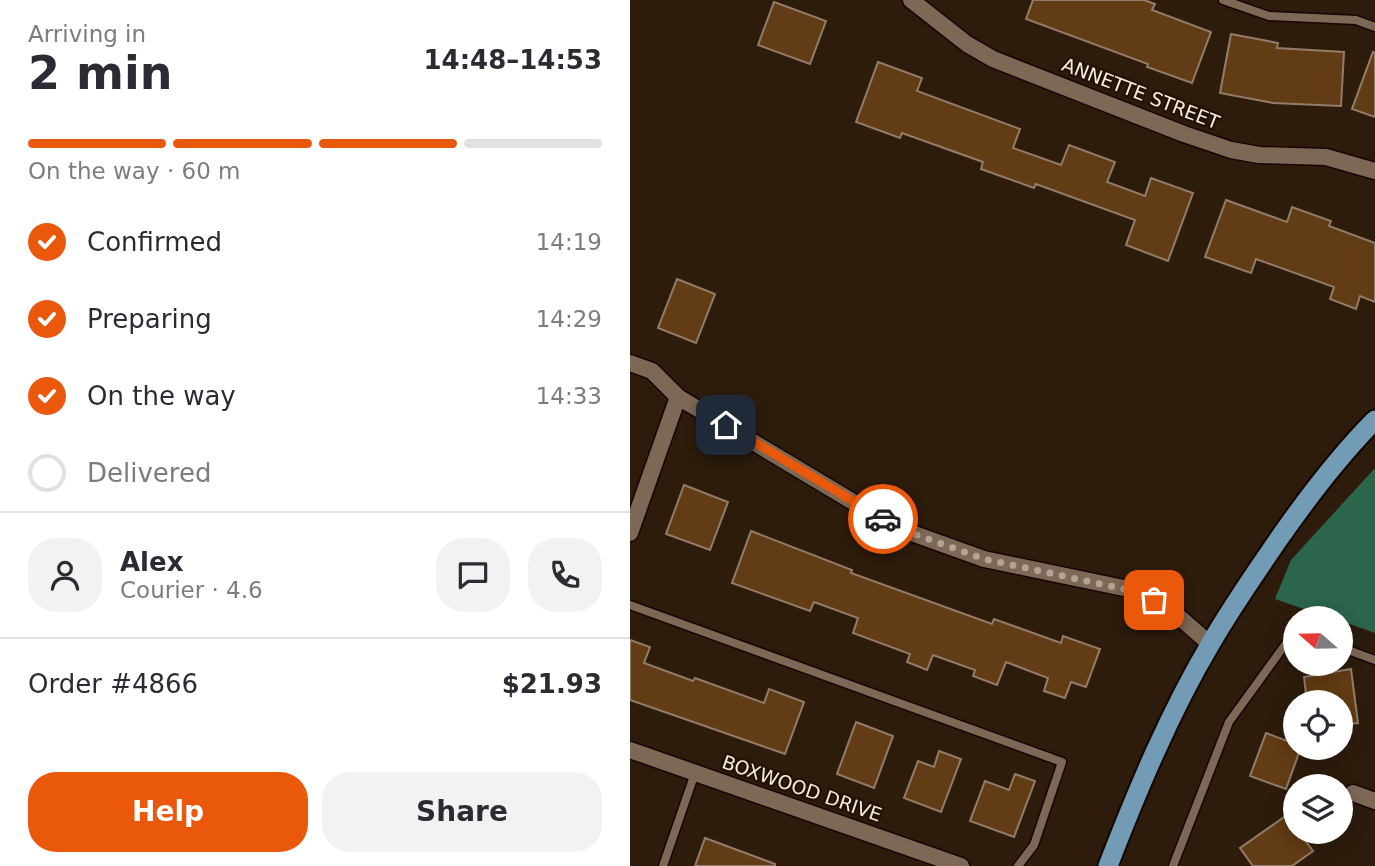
<!DOCTYPE html>
<meta charset="utf-8">
<style>
body{margin:0;font-family:"DejaVu Sans",sans-serif;background:#f2f2f3;color:#2b2b33;height:100vh;display:flex;flex-direction:column;font-size:26px;white-space:nowrap}
*{box-sizing:border-box;margin:0}
p{font-size:23px;color:#7c7c81}
.icon{flex:none;width:38px;height:38px;fill:none;stroke:currentColor;stroke-width:2;stroke-linecap:round;stroke-linejoin:round}
.map{position:relative;flex:1;overflow:hidden}
.drawer{display:flex;flex-direction:column;background:#fff;width:630px}
.drawer>*{flex:none}
.needle{width:46px;rotate:290deg}
.tools{position:absolute;left:653px;top:606px;display:grid;gap:14px}
.tools a{display:grid;place-items:center;width:70px;height:70px;border-radius:50%;background:#fff;box-shadow:0 4px 18px #0003;font-size:35px}
.pin{position:absolute;display:grid;place-items:center;width:60px;height:60px;color:#fff;margin:-30px;border-radius:14px;box-shadow:0 4px 10px #0006}
.courier{position:absolute;display:grid;place-items:center;width:70px;height:70px;margin:-35px;border:5px solid #ea580c;border-radius:50%;background:#fff;color:#222;box-shadow:0 2px 9px #0007}
.head em{font-style:normal;font-weight:800}
.head div{display:flex;flex-direction:column-reverse}
.head{display:flex;align-items:center;justify-content:space-between;height:119px;padding:0 28px}
h1{font-size:46px;font-weight:800;line-height:52px}
.bar{display:grid;grid-template-columns:repeat(4,1fr);gap:10px 7px;align-content:center;height:84px;padding:0 28px}
.bar i{height:9px;border-radius:5px;background:#e1e1e2}
.bar .current{background:#ea580c}
.bar p{grid-column:span 4}
.line{display:flex;align-items:center;gap:18px;padding:0 28px;border-top:2px solid #e1e1e2}
.line div{flex:1}
.round{display:grid;place-items:center;flex:none;width:74px;height:74px;border-radius:28px;background:#f2f2f3}
ol{padding:0 28px;list-style:none}
li{display:flex;align-items:center;gap:21px;height:77px}
li p{margin-inline-start:auto}
li .icon{padding:7px;border-radius:50%;background:#ea580c;color:#fff;stroke-width:4}
li:last-child{color:#7c7c81}
li i{width:38px;height:38px;border:4px solid #e1e1e2;border-radius:50%}
.cta{display:flex;gap:14px;margin-top:auto;padding:14px 28px}
.cta a{flex:1;height:80px;border-radius:28px;background:#ea580c;color:#fff;font-size:28px;font-weight:800;line-height:80px;text-align:center}
.cta a+a{background:#f2f2f3;color:#2b2b33}
main{display:flex;flex:1;min-height:0}
.map>svg:first-child{display:block}
</style>
<main>
<section class="drawer">
<div class="head"><div><h1>2 min</h1><p>Arriving in</p></div><em>14:48–14:53</em></div>
<div class="bar"><i class="current"></i><i class="current"></i><i class="current"></i><i></i><p>On the way · 60 m</p></div>
<ol>
<li><svg class="icon" aria-label="check" viewBox="0 0 24 24"><path d="M5 12l5 5 9-10"/></svg>Confirmed<p>14:19</p></li>
<li><svg class="icon" aria-label="check" viewBox="0 0 24 24"><path d="M5 12l5 5 9-10"/></svg>Preparing<p>14:29</p></li>
<li><svg class="icon" aria-label="check" viewBox="0 0 24 24"><path d="M5 12l5 5 9-10"/></svg>On the way<p>14:33</p></li>
<li><i></i>Delivered</li>
</ol>
<div class="line" style="height:126px"><a class="round"><svg class="icon" aria-label="person" viewBox="0 0 24 24"><circle cx="12" cy="8" r="4"/><path d="M4 21q1-7 8-7t8 7"/></svg></a><div><b>Alex</b><p>Courier · 4.6</p></div><a class="round"><svg class="icon" aria-label="chat" viewBox="0 0 24 24"><path d="M4 5h16v11H9l-5 4z"/></svg></a><a class="round"><svg class="icon" aria-label="phone" viewBox="0 0 24 24"><path d="M5 4h4l2 5-3 2q2 4 5 5l2-3 5 2v4C11 20 4 13 5 4z"/></svg></a></div>
<div class="line" style="height:91px"><div>Order #4866</div><b>$21.93</b></div>
<div class="cta"><a>Help</a><a>Share</a></div>
</section>
<div class="map">
<svg width="745" height="866" viewBox="0 0 745 866">
<rect width="100%" height="100%" fill="#2d1c0c"/>
<path fill="#2a654c" d="M 745,468 L 745,633 L 711,621 L 710,618 L 700,618 L 645,599 L 661,560 Z"/>
<g fill="#623c14" stroke="#927d6a" stroke-width="2">
<path d="M 403,0 L 514,0 L 525,4 L 522,10 L 581,32 L 562,83 L 517,67 L 518,64 L 396,19 Z"/>
<path d="M 144,2 L 196,21 L 180,64 L 128,45 Z"/>
<path d="M 601,34 L 648,43 L 647,48 L 714,52 L 711,106 L 643,103 L 590,93 Z"/>
<path d="M 743,52 L 745,53 L 745,117 L 722,109 Z"/>
<path d="M 248,62 L 292,78 L 287,91 L 390,129 L 383,148 L 431,165 L 439,145 L 485,162 L 477,182 L 515,196 L 521,178 L 563,193 L 538,261 L 496,245 L 505,220 L 406,184 L 404,188 L 351,169 L 353,162 L 272,133 L 270,138 L 226,122 Z"/>
<path d="M 596,200 L 657,222 L 662,207 L 701,221 L 699,226 L 745,243 L 745,302 L 730,296 L 726,309 L 700,299 L 704,287 L 626,259 L 621,273 L 575,257 Z"/>
<path d="M 47,279 L 85,294 L 66,343 L 28,328 Z"/>
<path d="M 54,485 L 98,502 L 80,550 L 36,534 Z"/>
<path d="M 121,531 L 222,570 L 221,573 L 362,624 L 364,619 L 431,643 L 433,636 L 470,649 L 456,687 L 441,682 L 435,698 L 414,691 L 418,678 L 376,662 L 367,685 L 343,676 L 345,670 L 303,655 L 297,670 L 277,662 L 280,654 L 223,633 L 228,618 L 184,602 L 180,611 L 102,583 Z"/>
<path d="M 0,640 L 20,647 L 14,663 L 63,681 L 65,678 L 134,703 L 139,689 L 174,702 L 155,754 L 0,700 Z"/>
<path d="M 721,669 L 728,723 L 710,725 L 710,702 L 677,702 L 674,677 Z"/>
<path d="M 226,722 L 263,736 L 244,788 L 207,774 Z"/>
<path d="M 636,733 L 665,744 L 665,747 L 671,747 L 656,789 L 620,776 Z"/>
<path d="M 309,751 L 331,759 L 311,812 L 274,798 L 288,761 L 304,767 Z"/>
<path d="M 385,774 L 405,781 L 384,837 L 340,821 L 355,781 L 379,790 Z"/>
<path d="M 657,815 L 665,827 L 665,831 L 668,831 L 683,851 L 662,866 L 623,866 L 610,848 Z"/>
<path d="M 75,838 L 145,864 L 145,866 L 65,866 Z"/>
</g>
<g fill="none" stroke-linecap="round" stroke-linejoin="round">
<defs>
<g id="service">
<path d="M 593,0 L 639,16 L 726,20 L 745,27"/>
<path d="M 0,605 L 432,762 L 404,845 L 388,866"/>
<path d="M 710,647 L 745,660"/>
<path d="M 33,866 L 65,773"/>
<path d="M 543,866 L 599,722 L 665,631"/>
</g>
<g id="minor">
<path d="M 281,0 L 337,44 L 363,59 L 554,134 L 601,150 L 629,155 L 696,157 L 745,171"/>
<path d="M 0,363 L 22,371 L 48,397 L 265,527 L 354,559 L 508,591 L 540,609 L 580,644"/>
<path d="M 0,533 L 48,397"/>
<path d="M 0,750 L 331,866"/>
<path d="M 723,793 L 745,801"/>
</g>
<path id="primary" d="M 478,866 C 507,791 540,712 581,643 C 601,608 625,574 648,540 C 678,497 708,457 745,420"/>
</defs>
<use href="#service" stroke="#150600" stroke-width="11"/>
<use href="#minor" stroke="#150600" stroke-width="19"/>
<use href="#primary" stroke="#150600" stroke-width="23"/>
<use href="#service" stroke="#7d6856" stroke-width="8"/>
<use href="#minor" stroke="#7d6856" stroke-width="16"/>
<use href="#primary" stroke="#729bb5" stroke-width="19"/>
</g>
<g fill="none" stroke-linecap="round" stroke-linejoin="round">
<path stroke="#b1a397" stroke-width="7" stroke-dasharray="0 12.6" d="M 253,519 L 265,527 L 354,559 L 508,592 L 524,600"/>
<path stroke="#ea580c" stroke-width="9" d="M 96,425 L 253,519"/>
</g>
<g text-anchor="middle" dominant-baseline="central" stroke-width="5" stroke-linejoin="round" paint-order="stroke">
<g font-size="19" fill="#f8ece2" stroke="#231304">
<text transform="translate(511 93) rotate(21)">ANNETTE STREET</text>
<text transform="translate(172 788) rotate(19)">BOXWOOD DRIVE</text>
</g>
</g>
</svg>
<div class="tools">
<a><svg class="needle" viewBox="-14 -14 28 28"><path d="M0-13l5 13h-10z" fill="#e53935"/><path d="M0 13l5-13h-10z" fill="#7c7c81"/></svg></a>
<a><svg class="icon" aria-label="locate" viewBox="0 0 24 24"><circle cx="12" cy="12" r="6"/><path d="M12 2v4M12 18v4M2 12h4M18 12h4"/></svg></a>
<a><svg class="icon" aria-label="layers" viewBox="0 0 24 24"><path d="M12 4l9 5-9 5-9-5zM3 14l9 5 9-5"/></svg></a>
</div>
<div class="pin" style="left:524px;top:600px;background:#ea580c"><svg class="icon" aria-label="bag" viewBox="0 0 24 24"><path d="M5 8h14l-1 12H6zM9 8a3 3 0 0 1 6 0"/></svg></div>
<div class="pin" style="left:96px;top:425px;background:#1f2937"><svg class="icon" aria-label="home" viewBox="0 0 24 24"><path d="M3 11l9-7 9 7M6 9v11h12V9"/></svg></div>
<div class="courier" style="left:253px;top:519px"><svg class="icon" aria-label="car" viewBox="0 0 24 24"><path d="M5 17H2v-5l4-1 3-4h7l3 4 3 1v5h-3M9 17h6M6 11h13"/><circle cx="7" cy="17" r="2"/><circle cx="17" cy="17" r="2"/></svg></div>
</div>
</main>
